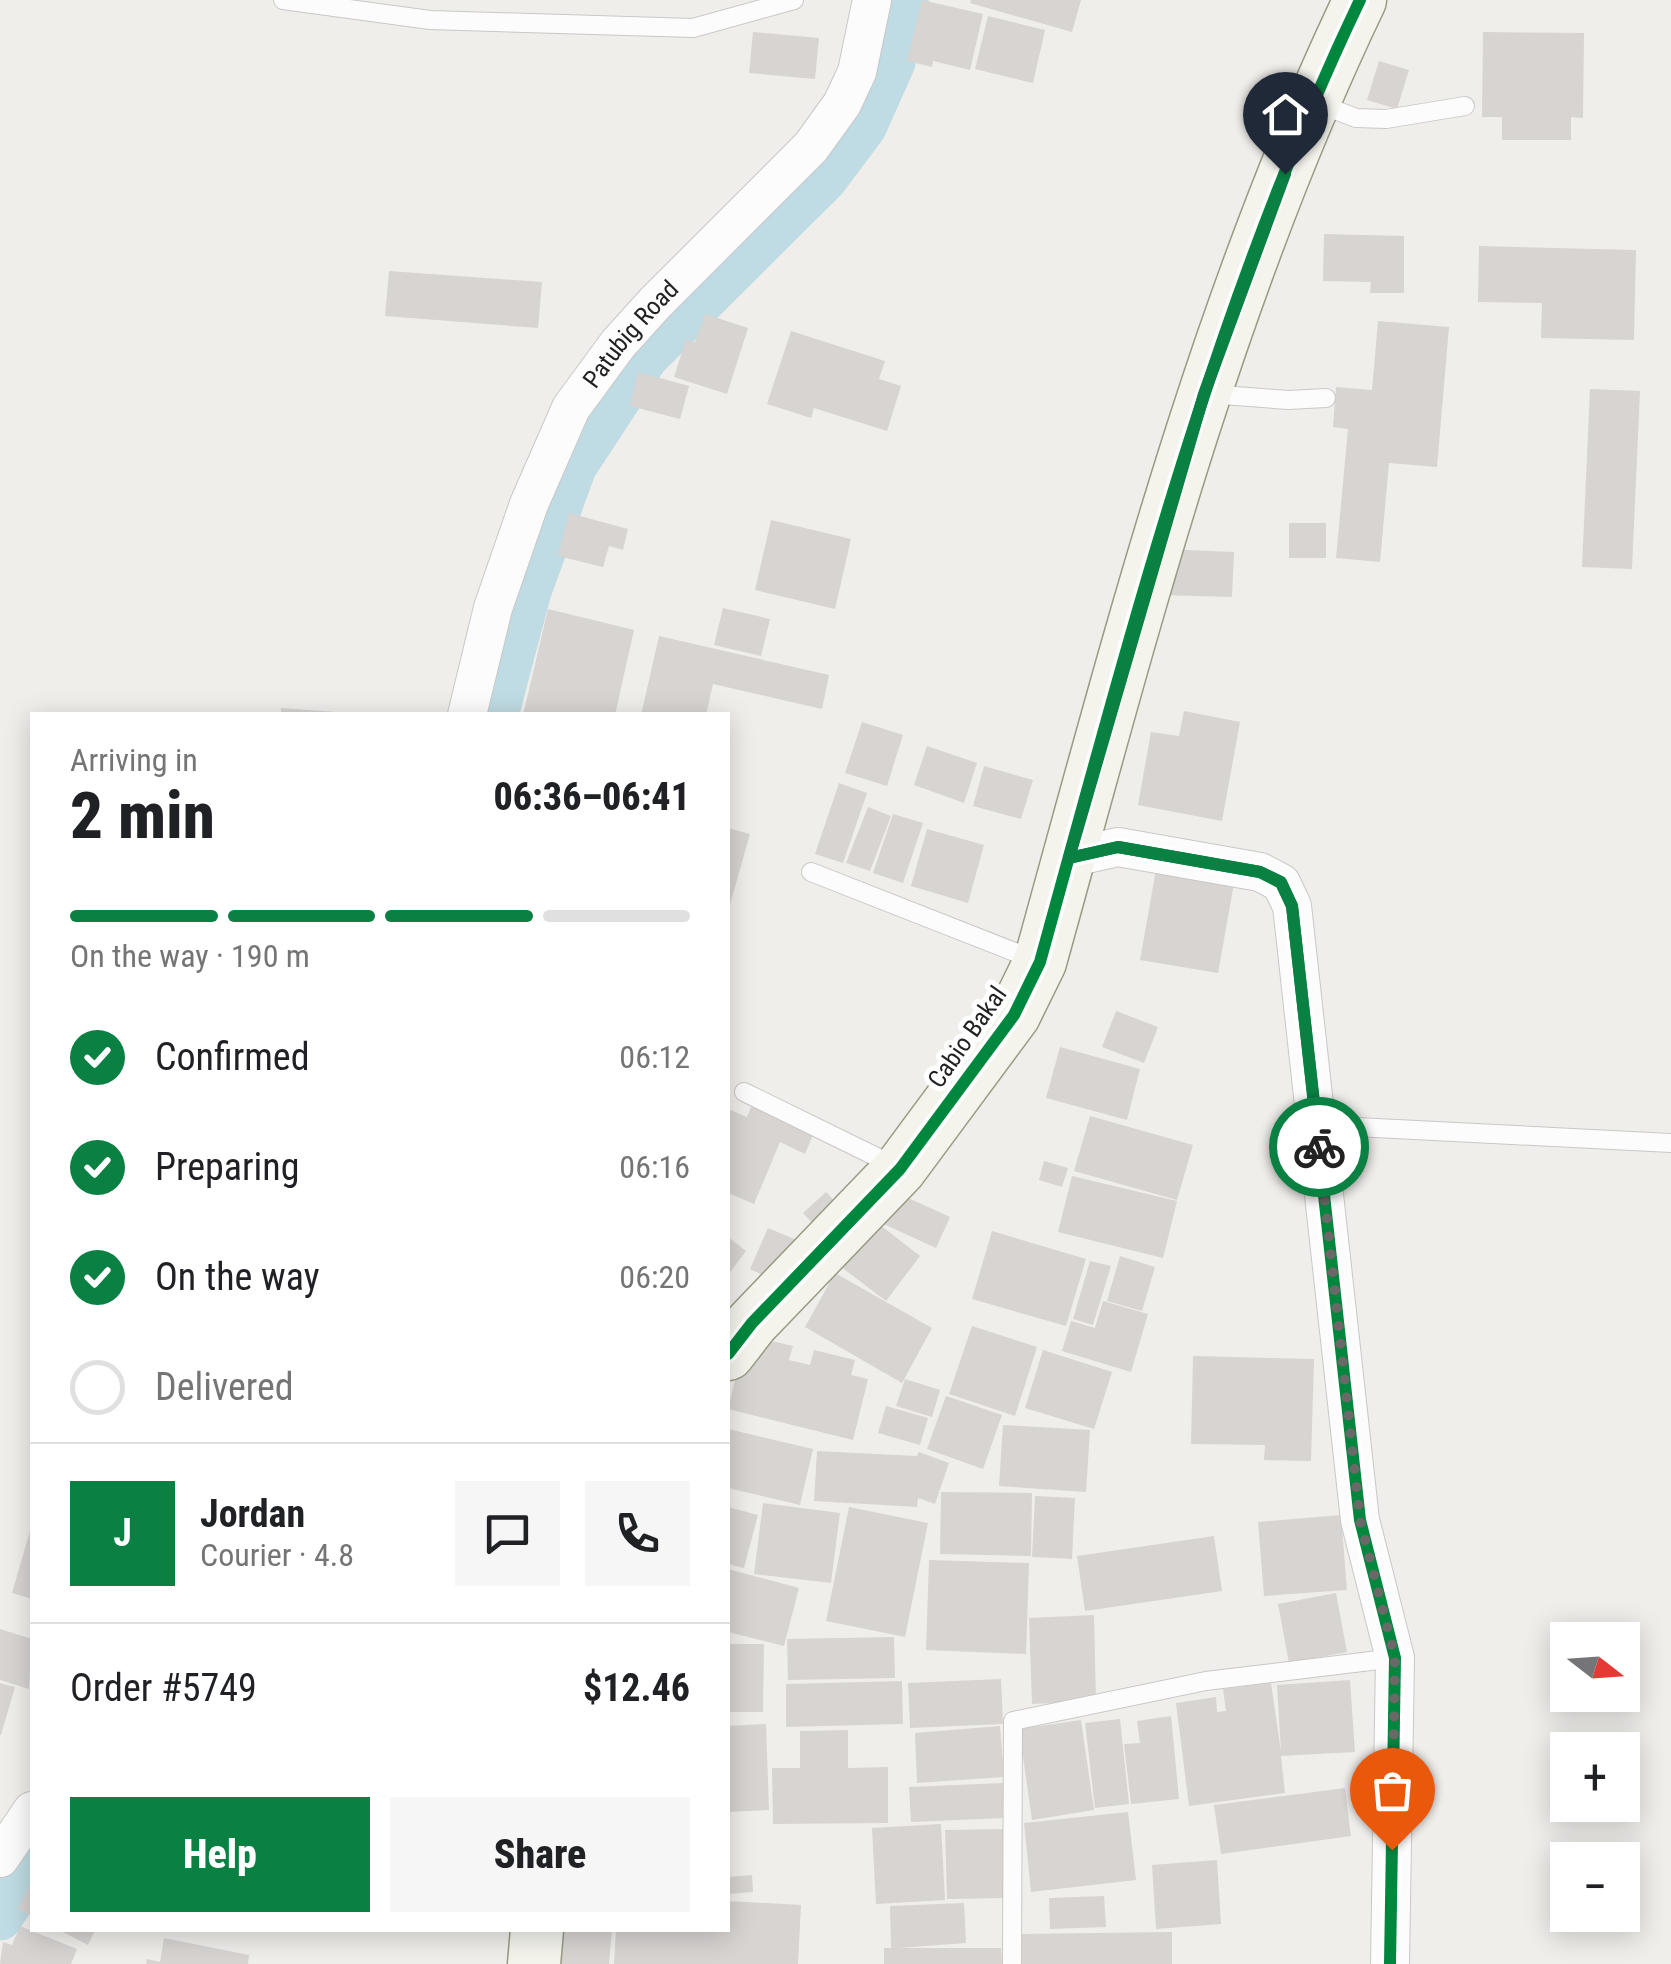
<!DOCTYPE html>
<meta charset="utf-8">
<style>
body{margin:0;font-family:"Roboto Condensed",sans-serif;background:#f6f6f6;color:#202124;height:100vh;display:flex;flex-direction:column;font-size:38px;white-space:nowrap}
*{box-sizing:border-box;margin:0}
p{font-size:32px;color:#757577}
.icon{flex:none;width:55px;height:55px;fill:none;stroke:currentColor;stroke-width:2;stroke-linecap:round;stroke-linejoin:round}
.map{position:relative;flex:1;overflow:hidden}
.drawer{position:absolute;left:30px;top:712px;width:700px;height:1220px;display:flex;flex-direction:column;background:#fff;border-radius:0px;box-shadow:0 5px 25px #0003}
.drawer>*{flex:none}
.needle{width:65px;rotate:107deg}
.fabs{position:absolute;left:1550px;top:1622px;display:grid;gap:20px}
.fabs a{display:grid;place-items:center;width:90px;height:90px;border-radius:0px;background:#fff;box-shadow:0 5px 25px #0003;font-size:50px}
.pin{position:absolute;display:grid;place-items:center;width:85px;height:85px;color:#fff;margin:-102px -42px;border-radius:50% 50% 50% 0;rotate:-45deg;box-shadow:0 0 10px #0007}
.pin .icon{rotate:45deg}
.courier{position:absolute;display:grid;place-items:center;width:100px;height:100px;margin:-50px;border:8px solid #0b8043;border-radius:50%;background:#fff;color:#222;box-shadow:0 2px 12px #0007}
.head em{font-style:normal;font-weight:800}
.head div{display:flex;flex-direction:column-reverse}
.head{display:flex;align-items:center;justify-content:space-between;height:170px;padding:0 40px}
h1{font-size:65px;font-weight:800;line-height:75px}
.bar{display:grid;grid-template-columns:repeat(4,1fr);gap:15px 10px;align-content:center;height:120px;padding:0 40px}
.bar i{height:12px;border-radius:8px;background:#e0e0e0}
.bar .current{background:#0b8043}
.bar p{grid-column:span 4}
.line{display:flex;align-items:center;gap:25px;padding:0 40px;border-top:2px solid #e0e0e0}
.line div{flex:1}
.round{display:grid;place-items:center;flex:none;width:105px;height:105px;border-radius:0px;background:#f6f6f6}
ol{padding:0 40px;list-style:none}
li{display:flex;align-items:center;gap:30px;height:110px}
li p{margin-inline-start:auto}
li .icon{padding:10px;border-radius:50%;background:#0b8043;color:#fff;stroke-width:4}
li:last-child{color:#757577}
li i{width:55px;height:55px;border:5px solid #e0e0e0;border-radius:50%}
.action{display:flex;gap:20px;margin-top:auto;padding:20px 40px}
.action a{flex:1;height:115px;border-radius:0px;background:#0b8043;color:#fff;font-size:40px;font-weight:800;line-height:115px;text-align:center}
.action a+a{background:#f6f6f6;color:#202124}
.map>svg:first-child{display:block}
</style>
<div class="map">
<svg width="1671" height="1964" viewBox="0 0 1671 1964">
<rect width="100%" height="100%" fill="#f0eeeb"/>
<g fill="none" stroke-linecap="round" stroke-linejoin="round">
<g stroke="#bfdbe3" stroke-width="45">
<path d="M 496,715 L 529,591 L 574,467 L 646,357 L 825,179 L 864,127 L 893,62 L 906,0"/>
<path d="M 0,1918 L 32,1869"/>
</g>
</g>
<g fill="#d7d4d2">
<path d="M 922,0 L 983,14 L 970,70 L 933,61 L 932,67 L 907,61 Z"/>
<path d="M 971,0 L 1081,0 L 1072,32 L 970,3 Z"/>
<path d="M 988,16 L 1045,30 L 1033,83 L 975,69 Z"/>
<path d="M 753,32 L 819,38 L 815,79 L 749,73 Z"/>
<path d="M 1483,32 L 1584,33 L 1583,118 L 1571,117 L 1571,140 L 1502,140 L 1502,117 L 1482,117 Z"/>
<path d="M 1379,61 L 1409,70 L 1397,109 L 1367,100 Z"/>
<path d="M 1324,234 L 1404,236 L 1404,293 L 1370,293 L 1371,282 L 1323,281 Z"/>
<path d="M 1479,246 L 1636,250 L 1634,340 L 1541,338 L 1542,303 L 1478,302 Z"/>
<path d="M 389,271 L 542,282 L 538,328 L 385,316 Z"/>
<path d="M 705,314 L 748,328 L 727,394 L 674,377 L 686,339 L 695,342 Z"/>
<path d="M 1378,321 L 1449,327 L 1437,467 L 1389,463 L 1380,562 L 1336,558 L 1348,429 L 1333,427 L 1336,387 L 1372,390 Z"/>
<path d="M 791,331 L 885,361 L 879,379 L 901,386 L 887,431 L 814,408 L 811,418 L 767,404 Z"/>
<path d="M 638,372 L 689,386 L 680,419 L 630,406 Z"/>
<path d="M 1590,389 L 1640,391 L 1632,569 L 1582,567 Z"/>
<path d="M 569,513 L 628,529 L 623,550 L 609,546 L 603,567 L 558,556 Z"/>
<path d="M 771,520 L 851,539 L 835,609 L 755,590 Z"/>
<rect x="1289" y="523" width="37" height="35"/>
<path d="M 1161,549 L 1234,552 L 1232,597 L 1160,595 Z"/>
<path d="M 723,608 L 770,619 L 761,656 L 714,645 Z"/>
<path d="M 548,609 L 634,630 L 615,715 L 523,715 Z"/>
<path d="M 659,636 L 829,675 L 822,709 L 713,684 L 706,715 L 641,715 Z"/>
<path d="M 281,708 L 336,712 L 336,715 L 281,715 Z"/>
<path d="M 1184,711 L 1240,722 L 1222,821 L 1138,805 L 1151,732 L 1179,736 Z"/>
<path d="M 862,722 L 903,735 L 887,786 L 845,773 Z"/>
<path d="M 927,746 L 977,763 L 964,803 L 914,785 Z"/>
<path d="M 984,766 L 1033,780 L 1021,819 L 973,806 Z"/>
<path d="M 839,783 L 867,793 L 843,863 L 815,854 Z"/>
<path d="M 868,807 L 891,816 L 870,871 L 846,863 Z"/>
<path d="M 893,814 L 923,823 L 903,883 L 873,873 Z"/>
<path d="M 728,828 L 750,834 L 729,908 L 728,908 Z"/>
<path d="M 927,829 L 984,845 L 968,903 L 911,886 Z"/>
<path d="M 1157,864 L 1235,878 L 1218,973 L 1140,960 Z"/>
<path d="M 1116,1011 L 1158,1027 L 1144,1063 L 1102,1047 Z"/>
<path d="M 1060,1047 L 1140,1069 L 1127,1120 L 1046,1098 Z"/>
<path d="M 752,1104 L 815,1130 L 805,1154 L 780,1142 L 754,1204 L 728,1193 L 728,1109 L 747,1117 Z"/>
<path d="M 1090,1116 L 1193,1145 L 1177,1200 L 1074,1171 Z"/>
<path d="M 1044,1161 L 1068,1168 L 1062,1187 L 1039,1180 Z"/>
<path d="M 1072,1176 L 1177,1201 L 1163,1258 L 1058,1232 Z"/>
<path d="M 893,1191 L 950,1217 L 936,1248 L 879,1222 Z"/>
<path d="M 826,1192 L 840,1207 L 816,1227 L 803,1213 Z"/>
<path d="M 871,1218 L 920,1256 L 886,1301 L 836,1263 Z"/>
<path d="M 768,1228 L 804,1243 L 784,1285 L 750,1269 Z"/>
<path d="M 992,1231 L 1086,1259 L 1066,1326 L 972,1299 Z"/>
<path d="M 728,1237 L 746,1251 L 728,1275 Z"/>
<path d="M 1120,1256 L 1155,1267 L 1142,1311 L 1107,1301 Z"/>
<path d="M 1090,1261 L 1111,1266 L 1093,1325 L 1073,1319 Z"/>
<path d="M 835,1273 L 932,1328 L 902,1383 L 805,1327 Z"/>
<path d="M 1103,1301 L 1148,1314 L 1131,1372 L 1062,1351 L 1071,1321 L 1095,1328 Z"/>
<path d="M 972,1326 L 1037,1347 L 1015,1416 L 949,1394 Z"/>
<path d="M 746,1335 L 793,1346 L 789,1360 L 810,1365 L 814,1350 L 855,1360 L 851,1375 L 868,1379 L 853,1440 L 728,1409 Z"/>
<path d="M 1043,1350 L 1112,1372 L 1094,1429 L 1025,1408 Z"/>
<path d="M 1193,1356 L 1314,1359 L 1311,1461 L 1264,1460 L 1265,1445 L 1191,1444 Z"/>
<path d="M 905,1379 L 940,1390 L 932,1417 L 896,1406 Z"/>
<path d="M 946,1396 L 1002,1415 L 983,1469 L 927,1449 Z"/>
<path d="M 886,1406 L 928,1418 L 920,1445 L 878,1433 Z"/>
<path d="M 1003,1425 L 1090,1430 L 1086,1492 L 999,1486 Z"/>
<path d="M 728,1429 L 813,1449 L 800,1505 L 728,1488 Z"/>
<path d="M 817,1451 L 917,1456 L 919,1452 L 949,1463 L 935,1504 L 918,1498 L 917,1507 L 814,1501 Z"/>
<path d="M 941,1492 L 1032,1493 L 1031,1556 L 940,1554 Z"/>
<path d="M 1035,1496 L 1075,1498 L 1072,1559 L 1032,1557 Z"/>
<path d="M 763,1503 L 840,1513 L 831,1583 L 754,1574 Z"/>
<path d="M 728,1507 L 758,1515 L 744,1568 L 728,1564 Z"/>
<path d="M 849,1507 L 928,1523 L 905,1637 L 826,1621 Z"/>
<path d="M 1341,1515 L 1347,1590 L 1264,1596 L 1258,1522 Z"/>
<path d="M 32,1524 L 32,1599 L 12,1593 Z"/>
<path d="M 1214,1536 L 1222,1591 L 1085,1611 L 1077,1556 Z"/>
<path d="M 929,1560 L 1029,1563 L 1026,1654 L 926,1650 Z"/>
<path d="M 728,1569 L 799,1588 L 784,1646 L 728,1632 Z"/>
<path d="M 1336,1593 L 1347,1652 L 1289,1663 L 1278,1604 Z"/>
<path d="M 1094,1615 L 1096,1701 L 1032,1704 L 1029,1618 Z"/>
<path d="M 0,1629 L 32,1639 L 29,1689 L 0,1680 Z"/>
<path d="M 894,1637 L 895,1678 L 788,1680 L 787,1639 Z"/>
<path d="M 728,1644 L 764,1644 L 763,1712 L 728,1712 Z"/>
<path d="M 1001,1679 L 1003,1724 L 910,1728 L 908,1683 Z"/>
<path d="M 1350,1680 L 1355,1752 L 1281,1756 L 1285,1793 L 1189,1806 L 1176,1703 L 1216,1697 L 1217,1712 L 1226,1711 L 1223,1689 L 1271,1683 L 1281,1752 L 1277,1685 Z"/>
<path d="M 902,1681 L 903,1724 L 786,1727 L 786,1684 Z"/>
<path d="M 0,1683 L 15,1687 L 1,1735 L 0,1735 Z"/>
<path d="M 1171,1716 L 1179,1799 L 1131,1804 L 1124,1744 L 1140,1743 L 1137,1721 Z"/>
<path d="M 1120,1719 L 1129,1804 L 1095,1808 L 1085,1723 Z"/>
<path d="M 1081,1720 L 1094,1810 L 1032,1820 L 1019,1729 Z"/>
<path d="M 766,1724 L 769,1810 L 728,1812 L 728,1726 Z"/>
<path d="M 1000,1726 L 1004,1777 L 917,1783 L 915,1733 Z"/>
<path d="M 848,1730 L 848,1768 L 888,1767 L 888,1823 L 773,1824 L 772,1768 L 800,1768 L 800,1731 Z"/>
<path d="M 1003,1783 L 1005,1818 L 911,1822 L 909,1787 Z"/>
<path d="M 1345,1788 L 1351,1836 L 1221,1854 L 1214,1805 Z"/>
<path d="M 1128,1812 L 1136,1880 L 1031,1892 L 1024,1823 Z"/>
<path d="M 941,1824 L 945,1900 L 876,1904 L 872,1828 Z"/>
<path d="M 1007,1829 L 1008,1898 L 947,1899 L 945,1830 Z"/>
<path d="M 1217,1860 L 1221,1924 L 1156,1929 L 1152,1865 Z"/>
<path d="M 752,1875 L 753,1892 L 728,1894 L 728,1877 Z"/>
<path d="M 32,1881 L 32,1916 L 18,1909 Z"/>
<path d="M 1104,1896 L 1106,1927 L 1050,1929 L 1049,1898 Z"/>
<path d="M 728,1901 L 801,1905 L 798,1964 L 614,1964 L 616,1930 L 728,1930 Z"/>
<path d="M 964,1903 L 966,1943 L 899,1948 L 1001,1948 L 1002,1964 L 884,1964 L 884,1948 L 891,1948 L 890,1906 Z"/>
<path d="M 20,1926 L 77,1949 L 71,1964 L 0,1964 L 3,1942 L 12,1945 Z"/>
<path d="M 59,1930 L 95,1930 L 88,1945 Z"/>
<path d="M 545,1930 L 612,1930 L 609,1964 L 543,1964 Z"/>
<path d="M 1172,1932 L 1172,1964 L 1019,1964 L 1019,1934 Z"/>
<path d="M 164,1938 L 249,1955 L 248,1964 L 146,1964 L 147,1959 L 160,1962 Z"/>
</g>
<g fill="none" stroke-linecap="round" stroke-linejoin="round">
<defs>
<g id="lane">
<path d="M 283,0 L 430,20 L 693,28 L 794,0"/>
<path d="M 1317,103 L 1356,118 L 1386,119 L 1465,106"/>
<path d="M 1209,394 L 1288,400 L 1326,398"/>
<path d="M 811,872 L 1035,960"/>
<path d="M 744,1092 L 895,1166"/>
<path d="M 1317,1125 L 1671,1143"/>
<path d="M 1012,1964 L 1013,1721 L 1206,1681 L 1395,1658"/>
</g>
<g id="street">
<path id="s1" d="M 467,715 L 493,608 L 529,504 L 571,408 L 618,344 L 655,303 L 811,147 L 842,104 L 857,72 L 872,0"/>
<path d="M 1069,858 L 1118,847 L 1260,872 L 1281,883 L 1292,906 L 1360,1520 L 1395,1658 L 1390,1964"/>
<path d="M 0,1858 L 32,1811"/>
</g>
<g id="secondary">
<path d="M 728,1354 L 752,1323 L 900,1169 L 1014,1015 L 1040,962 C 1130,637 1214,305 1360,0"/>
<path d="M 534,1964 L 537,1930"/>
</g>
</defs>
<use href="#lane" stroke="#c9c8c7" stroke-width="20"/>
<use href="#street" stroke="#c9c8c7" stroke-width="40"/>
<use href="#secondary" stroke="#999a82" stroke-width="55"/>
<use href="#lane" stroke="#fdfcfc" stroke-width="18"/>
<use href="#street" stroke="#fdfcfc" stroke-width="38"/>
<use href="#secondary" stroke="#f4f4ed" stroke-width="52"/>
<defs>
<g id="cycleway">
<path d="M 1069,858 L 1118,847 L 1260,872 L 1281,883 L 1292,906 L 1360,1520 L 1395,1658 L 1390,1964"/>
<path d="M 728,1354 L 752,1323 L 900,1169 L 1014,1015 L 1040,962 C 1130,637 1214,305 1360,0"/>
</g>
</defs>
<use href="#cycleway" stroke="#fff" stroke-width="19"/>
<use href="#cycleway" stroke="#00873e" stroke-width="12"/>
</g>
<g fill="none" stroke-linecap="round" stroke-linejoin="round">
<path stroke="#6a6968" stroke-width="10" stroke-dasharray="0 18" d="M 1319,1147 L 1360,1520 L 1395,1658 L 1392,1850"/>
<path stroke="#0b8043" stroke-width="12" d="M 1285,174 L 1204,394 L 1069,858 L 1118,847 L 1260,872 L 1281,882 L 1292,906 L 1319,1147"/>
</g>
<g text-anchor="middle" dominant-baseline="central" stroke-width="10" stroke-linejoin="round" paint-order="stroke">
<g font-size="25" fill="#222" stroke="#fff">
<text stroke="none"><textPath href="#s1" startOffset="420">Patubig Road</textPath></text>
<text transform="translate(967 1037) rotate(-55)">Cabio Bakal</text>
</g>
</g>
</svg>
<div class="fabs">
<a><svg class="needle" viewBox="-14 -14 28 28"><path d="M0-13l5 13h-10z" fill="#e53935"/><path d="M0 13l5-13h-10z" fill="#757577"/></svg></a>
<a>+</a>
<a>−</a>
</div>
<div class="pin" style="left:1392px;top:1850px;background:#ea580c"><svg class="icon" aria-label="bag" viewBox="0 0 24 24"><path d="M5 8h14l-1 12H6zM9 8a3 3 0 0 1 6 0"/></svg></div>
<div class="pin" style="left:1285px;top:174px;background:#1f2937"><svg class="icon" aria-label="home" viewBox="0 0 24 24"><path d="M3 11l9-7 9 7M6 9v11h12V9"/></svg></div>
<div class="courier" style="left:1319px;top:1147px"><svg class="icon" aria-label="bike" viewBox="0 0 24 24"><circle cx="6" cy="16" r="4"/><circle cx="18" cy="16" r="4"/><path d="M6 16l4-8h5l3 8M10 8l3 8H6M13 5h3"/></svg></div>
<section class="drawer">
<div class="head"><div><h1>2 min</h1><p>Arriving in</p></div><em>06:36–06:41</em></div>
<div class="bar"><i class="current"></i><i class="current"></i><i class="current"></i><i></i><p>On the way · 190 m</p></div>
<ol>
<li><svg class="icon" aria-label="check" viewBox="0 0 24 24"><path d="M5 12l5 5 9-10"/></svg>Confirmed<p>06:12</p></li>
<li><svg class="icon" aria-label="check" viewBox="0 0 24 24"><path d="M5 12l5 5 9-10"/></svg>Preparing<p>06:16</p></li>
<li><svg class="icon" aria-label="check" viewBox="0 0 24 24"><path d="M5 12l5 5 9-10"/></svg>On the way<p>06:20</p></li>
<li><i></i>Delivered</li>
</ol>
<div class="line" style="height:180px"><b class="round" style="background:#0b8043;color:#fff">J</b><div><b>Jordan</b><p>Courier · 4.8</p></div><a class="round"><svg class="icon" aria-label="chat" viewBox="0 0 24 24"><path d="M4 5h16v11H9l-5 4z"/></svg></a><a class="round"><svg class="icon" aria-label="phone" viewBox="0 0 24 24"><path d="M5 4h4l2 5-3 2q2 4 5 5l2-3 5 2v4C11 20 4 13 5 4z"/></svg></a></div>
<div class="line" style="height:130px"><div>Order #5749</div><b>$12.46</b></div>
<div class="action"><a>Help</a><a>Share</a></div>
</section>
</div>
